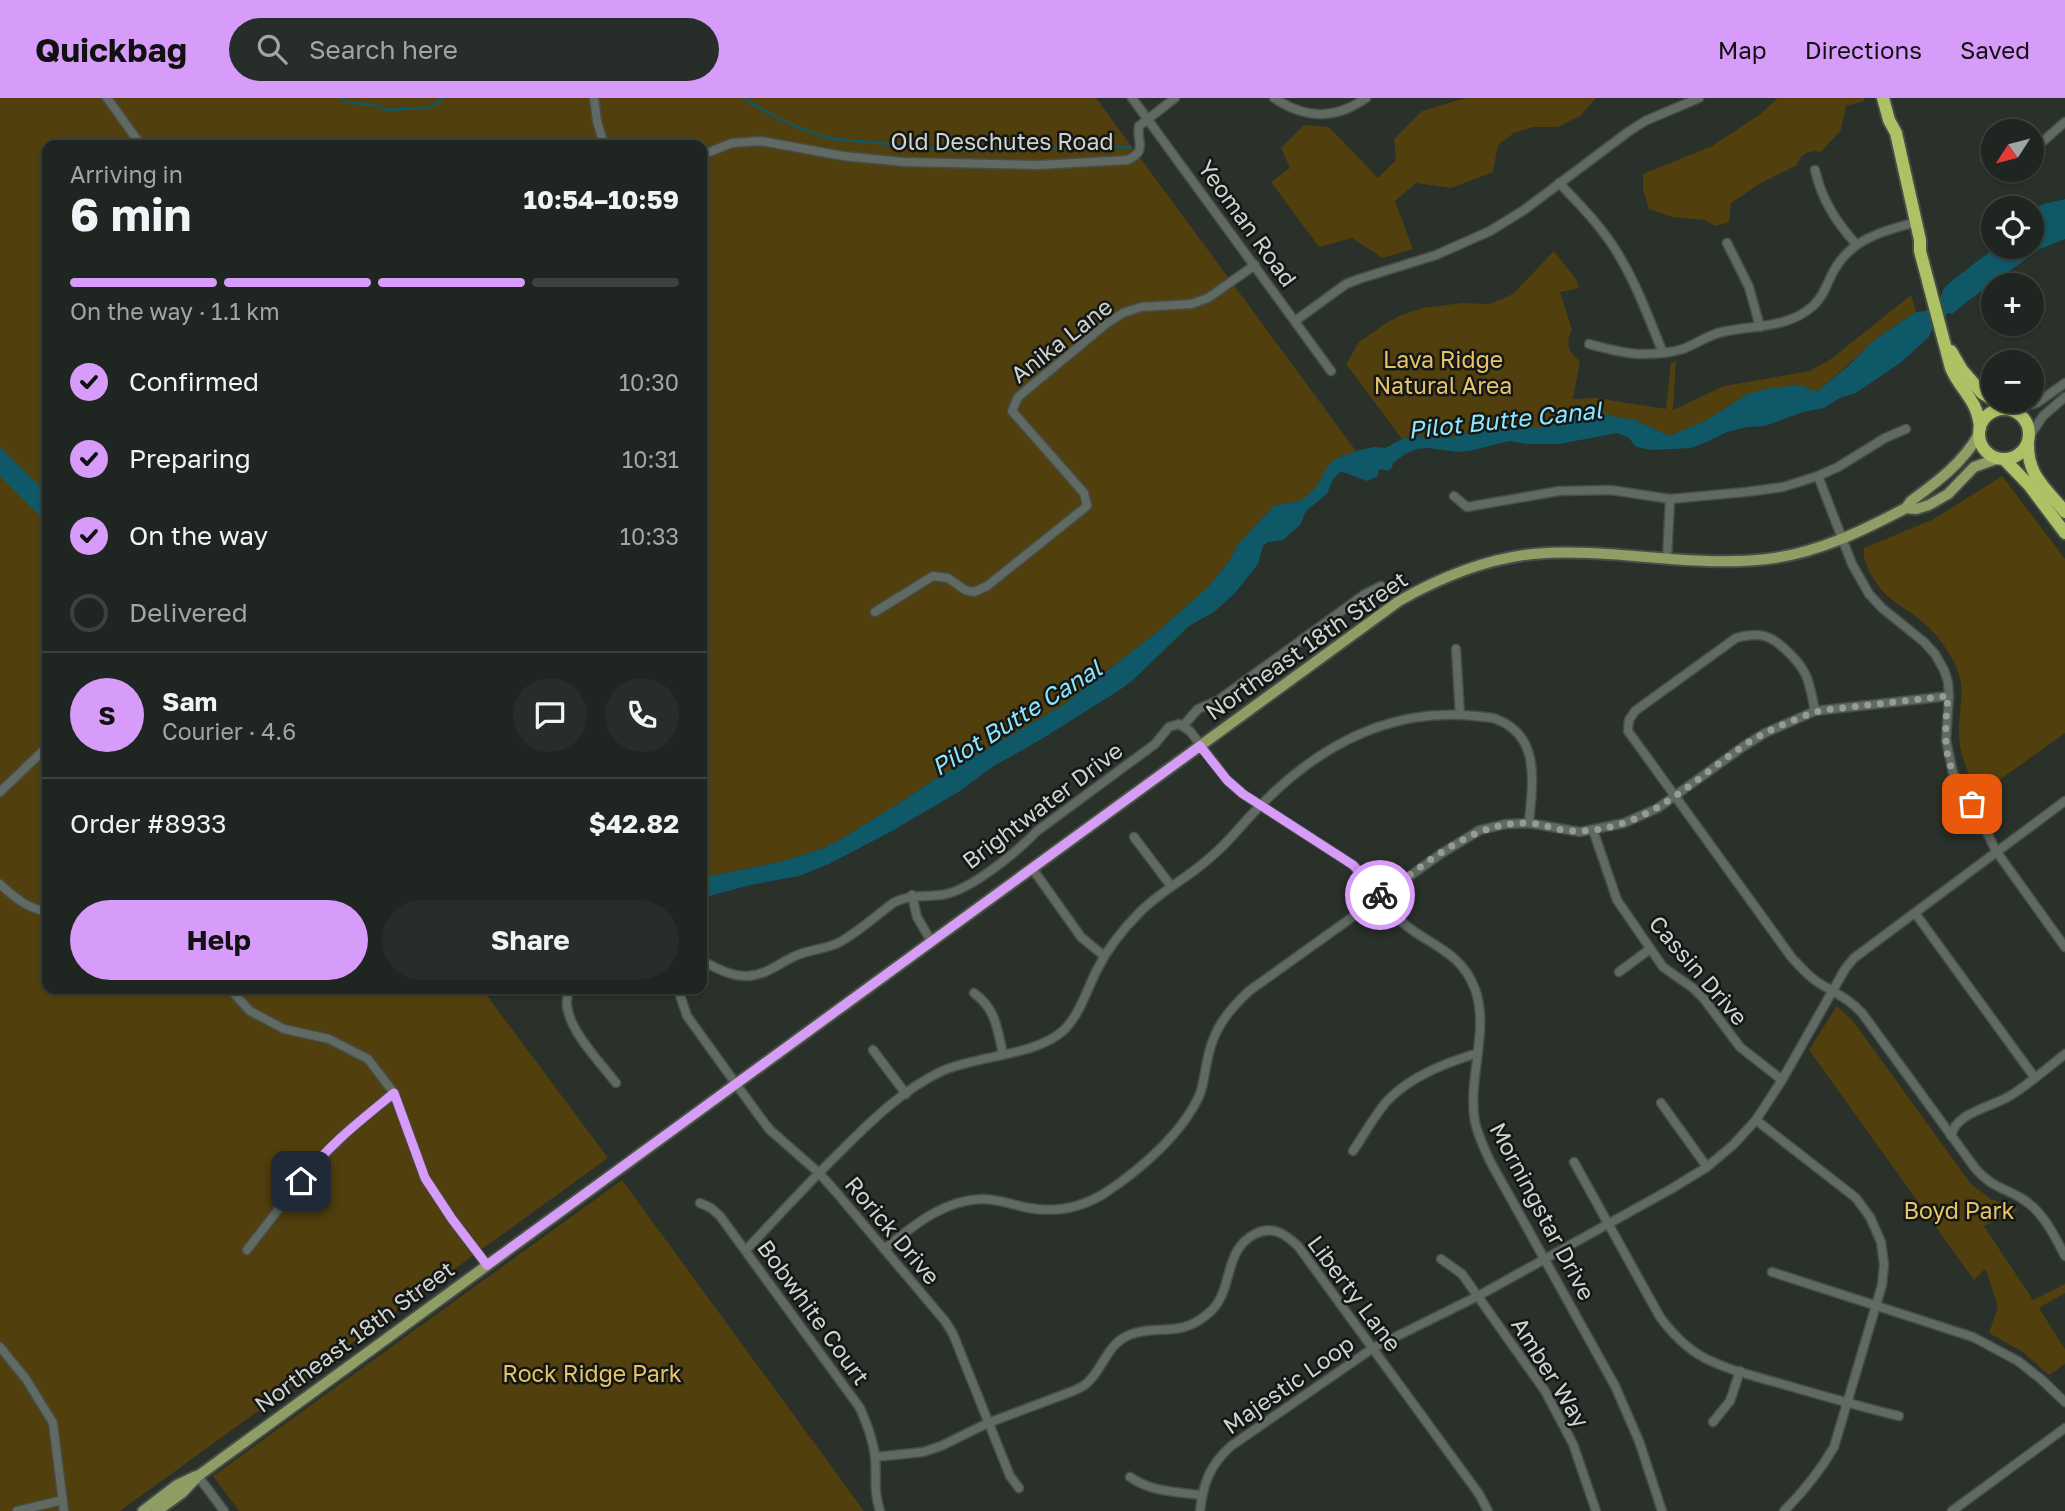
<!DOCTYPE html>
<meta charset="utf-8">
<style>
body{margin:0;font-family:"Golos Text",sans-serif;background:#272d29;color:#f1f3f6;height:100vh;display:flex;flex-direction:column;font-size:26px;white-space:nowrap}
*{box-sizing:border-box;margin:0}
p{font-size:23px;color:#a1a5a5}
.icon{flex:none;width:38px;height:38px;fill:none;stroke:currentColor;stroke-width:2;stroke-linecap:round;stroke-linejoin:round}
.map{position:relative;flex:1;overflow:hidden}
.drawer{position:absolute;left:42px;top:42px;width:665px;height:854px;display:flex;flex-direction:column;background:#1f2520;border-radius:14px;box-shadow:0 2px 5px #0004,0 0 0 2px #3c423e}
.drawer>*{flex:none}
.needle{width:46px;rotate:234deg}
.controls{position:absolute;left:1981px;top:21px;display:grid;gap:14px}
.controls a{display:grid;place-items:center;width:63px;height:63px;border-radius:50%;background:#1f2520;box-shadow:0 2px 5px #0004,0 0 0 2px #3c423e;font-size:35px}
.pin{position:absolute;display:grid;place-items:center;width:60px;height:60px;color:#fff;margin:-30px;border-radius:14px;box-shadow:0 4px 10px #0006}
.courier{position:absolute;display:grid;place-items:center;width:70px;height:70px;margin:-35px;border:5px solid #d79bf9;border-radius:50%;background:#fff;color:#222;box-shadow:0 2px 9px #0007}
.overview em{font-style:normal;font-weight:700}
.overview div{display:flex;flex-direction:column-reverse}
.overview{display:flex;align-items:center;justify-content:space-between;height:119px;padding:0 28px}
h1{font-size:46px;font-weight:700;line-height:52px}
.bar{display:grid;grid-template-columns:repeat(4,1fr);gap:10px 7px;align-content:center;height:84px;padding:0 28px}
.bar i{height:9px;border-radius:5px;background:#3c423e}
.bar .selected{background:#d79bf9}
.bar p{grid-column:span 4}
.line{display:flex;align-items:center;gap:18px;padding:0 28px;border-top:2px solid #3c423e}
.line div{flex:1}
.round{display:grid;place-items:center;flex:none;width:74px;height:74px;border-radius:37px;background:#272d29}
ol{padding:0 28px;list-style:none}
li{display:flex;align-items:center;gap:21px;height:77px}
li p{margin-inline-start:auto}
li .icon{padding:7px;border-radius:50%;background:#d79bf9;color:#111;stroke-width:4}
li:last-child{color:#a1a5a5}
li i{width:38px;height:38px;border:4px solid #3c423e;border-radius:50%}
.primary-button{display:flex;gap:14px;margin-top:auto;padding:14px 28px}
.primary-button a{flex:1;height:80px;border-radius:42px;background:#d79bf9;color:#111;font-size:28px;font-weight:700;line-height:80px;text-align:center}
.primary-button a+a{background:#272d29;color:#f1f3f6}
header{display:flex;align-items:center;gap:42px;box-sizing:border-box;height:98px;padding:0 35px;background:#d79bf9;color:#111}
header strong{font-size:33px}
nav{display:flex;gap:38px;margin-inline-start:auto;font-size:24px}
.search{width:490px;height:63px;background:#272d29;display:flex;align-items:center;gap:18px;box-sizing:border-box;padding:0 24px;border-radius:38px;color:#a1a5a5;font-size:26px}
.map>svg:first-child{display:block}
</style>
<header>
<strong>Quickbag</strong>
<div class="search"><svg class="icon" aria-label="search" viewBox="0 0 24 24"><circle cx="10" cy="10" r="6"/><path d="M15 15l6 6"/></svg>Search here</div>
<nav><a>Map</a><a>Directions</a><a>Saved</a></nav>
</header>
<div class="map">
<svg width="2065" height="1413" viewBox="0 0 2065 1413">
<rect width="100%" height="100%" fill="#29312a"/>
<g fill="#513f0e">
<path d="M 0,0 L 1096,0 L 1356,353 L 1335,361 L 1327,369 L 1317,388 L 1306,399 L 1296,404 L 1275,407 L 1238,446 L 1230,462 L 1209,488 L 1156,535 L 1063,607 L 943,676 L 896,707 L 838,743 L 821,751 L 783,763 L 702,780 L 702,47 L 47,47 L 47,891 L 482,891 L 608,1060 L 120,1413 L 0,1413 Z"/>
<path d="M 1465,0 L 1596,0 L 1580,18 L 1558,29 L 1533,29 L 1514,35 L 1498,47 L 1493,74 L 1451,90 L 1416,85 L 1395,103 L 1413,151 L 1383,160 L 1352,140 L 1319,149 L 1271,84 L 1290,70 L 1281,50 L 1304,27 L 1329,29 L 1378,80 L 1396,62 L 1394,41 L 1422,13 Z"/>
<path d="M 1778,0 L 1864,0 L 1864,3 L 1846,8 L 1841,32 L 1821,54 L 1814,53 L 1806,55 L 1800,60 L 1797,67 L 1761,85 L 1731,105 L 1729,124 L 1716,128 L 1704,122 L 1672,119 L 1649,111 L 1643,91 L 1643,76 L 1712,48 L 1759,17 Z"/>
<path d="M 1554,153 L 1576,181 L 1579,190 L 1560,194 L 1572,232 C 1565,244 1568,255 1580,263 L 1573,301 L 1596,300 L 1666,311 L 1671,265 L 1676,263 L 1673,312 L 1724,288 L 1810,273 L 1831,261 L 1911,197 L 1916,214 C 1879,235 1851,265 1819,292 L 1813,293 L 1802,287 L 1747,296 L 1707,322 L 1669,338 L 1633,321 L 1618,320 L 1596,312 L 1566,317 L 1548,330 L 1541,331 L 1512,329 L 1486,331 L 1449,340 L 1414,338 L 1402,341 L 1346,266 L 1359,244 L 1388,224 L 1404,216 L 1423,210 L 1462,205 L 1490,206 L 1513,196 Z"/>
<path d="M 2002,378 L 2065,461 L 2065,635 L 1980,696 C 1969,678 1959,657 1959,635 C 1959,597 1970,589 1947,552 C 1941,543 1934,534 1926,527 C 1916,517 1902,510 1891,501 C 1879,491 1861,467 1864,450 L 1934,421 Z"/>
<path d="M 1837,908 L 1853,923 L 1971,1086 L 1991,1101 L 2019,1112 L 1984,1128 L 2033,1202 L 2065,1186 L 2065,1195 L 2039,1210 L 2065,1251 L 2065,1266 L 2049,1277 L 2023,1254 L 1989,1235 L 1998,1209 L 1986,1172 L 1984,1172 L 1974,1182 L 1809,952 Z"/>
<path d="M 622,1082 L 864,1413 L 239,1413 L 213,1378 Z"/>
</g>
<g fill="#0f5867">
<path d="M 2065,101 L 2065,141 L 2040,151 L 1969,202 L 1952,216 L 1948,215 L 1935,226 L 1928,240 L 1900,265 L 1856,295 L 1840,300 L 1824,310 L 1803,314 L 1765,328 L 1747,329 L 1727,334 L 1707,344 L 1691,350 L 1652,352 L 1636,349 L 1629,340 L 1617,335 L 1559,346 L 1527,346 L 1509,343 L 1474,352 L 1458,354 L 1428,350 L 1417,351 L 1405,356 L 1393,365 L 1392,370 L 1387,373 L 1382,371 L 1378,373 L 1378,378 L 1367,383 L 1346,375 L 1340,374 L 1333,381 L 1327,396 L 1306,413 L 1300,427 L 1283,442 L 1268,444 L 1263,448 L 1258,466 L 1235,495 L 1214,514 L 1189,528 L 1132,583 L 1118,593 L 1040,642 L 992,669 L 960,693 L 892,733 L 829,766 L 799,778 L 750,787 L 702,800 L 702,780 L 783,763 L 821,751 L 838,743 L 896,707 L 943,676 L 1063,607 L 1156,535 L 1209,488 L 1230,462 L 1238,446 L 1275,407 L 1296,404 L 1306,399 L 1317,388 L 1327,369 L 1335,361 L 1356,353 L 1374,349 L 1385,350 L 1402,341 L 1414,338 L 1449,340 L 1486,331 L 1511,328 L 1548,330 L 1566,317 L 1596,312 L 1618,320 L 1633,321 L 1669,338 L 1707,322 L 1747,296 L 1769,290 L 1802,287 L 1813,293 L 1819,292 L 1849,267 L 1872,244 L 1909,218 L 1916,214 L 1925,213 L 1939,203 L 1944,190 L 1954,181 L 1996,149 L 2032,149 L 2032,112 L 2044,106 Z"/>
<path d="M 0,349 L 47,395 L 47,425 L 0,378 Z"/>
</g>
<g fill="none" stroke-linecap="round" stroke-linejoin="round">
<g stroke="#0f5867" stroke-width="2.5">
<path d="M 340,0 L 348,4 L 378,8 L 386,12 L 426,10 L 434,7 L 444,0"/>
<path d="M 744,0 C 772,19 801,33 833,41 L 967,53 L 1131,49"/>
</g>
<defs>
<g id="minor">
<path d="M 107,0 L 141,47"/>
<path d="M 594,0 L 597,23 L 604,47"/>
<path d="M 1132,0 L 1331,273"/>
<path d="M 1274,0 C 1305,21 1335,22 1366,0"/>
<path d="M 2032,51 L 2041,45 L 2065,24"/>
<path d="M 702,57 L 732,45 L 761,43 L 843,58 L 904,64 L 1038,67 L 1128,62 C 1148,52 1136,44 1139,28 L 1175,0"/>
<path d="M 1985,61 L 1993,61"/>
<path d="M 1815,72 C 1822,102 1836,124 1856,146"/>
<path d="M 1559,85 C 1582,109 1605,132 1621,161 C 1638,190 1650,223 1663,255"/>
<path d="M 1727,145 L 1749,189 L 1760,229"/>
<path d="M 1295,223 L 1346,186 L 1359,181 L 1436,157 L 1490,133 L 1524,112 L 1628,34 L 1645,23 L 1699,0"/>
<path d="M 1589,246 C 1605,250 1624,256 1641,256 C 1655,256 1670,255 1683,251 C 1696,246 1708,237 1722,234 C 1753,227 1787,231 1813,208 C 1823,199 1826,188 1832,176 C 1848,144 1876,135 1909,126"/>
<path d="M 2013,312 L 2037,305 L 2065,285"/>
<path d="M 2029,339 L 2043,318 L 2065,299"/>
<path d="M 1818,378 L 1852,466 L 1869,496 L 1882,510 L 1924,544 L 1935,556 L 1944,572 L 1948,584 L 1949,598 L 1946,642 L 1953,675 L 1977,714 L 1996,753 L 2065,849"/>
<path d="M 1454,398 L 1467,409 L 1559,393 L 1611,392 L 1670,401 L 1746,394 L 1783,389 L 1818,378 L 1838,369 L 1885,340 L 1906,331"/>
<path d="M 1667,461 L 1670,401"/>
<path d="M 875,514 L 933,478 L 948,480 L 965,492 L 974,494 L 987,488 L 1087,408 L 1084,395 L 1012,313 L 1018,299 L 1106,226 L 1123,215 L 1141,209 L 1191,206 L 1208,200 L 1255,167"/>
<path d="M 1456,551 L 1460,617"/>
<path d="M 1815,613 C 1813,603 1811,591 1807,580 C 1804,572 1798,564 1791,557 C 1773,538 1762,533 1736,540 L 1635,613 L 1629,622 L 1628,633 L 1792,860 C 1800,868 1807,877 1816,883 C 1834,895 1847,899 1862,915 L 1975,1070 C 1991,1089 2002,1089 2021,1100 C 2043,1113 2054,1137 2065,1158"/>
<path d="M 1183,628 L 1198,611 L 1217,603 L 1365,496 L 1381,488"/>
<path d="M 0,694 L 47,649"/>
<path d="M 1593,732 L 1617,802 L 1663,869 L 1693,890 L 1704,901 L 1740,949 L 1782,982"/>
<path d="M 1134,739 L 1171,788"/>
<path d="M 1032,770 L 1081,839 L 1104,858"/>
<path d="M 0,786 C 15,800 27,810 47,814"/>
<path d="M 912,797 L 917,819 L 931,843"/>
<path d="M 1915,815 L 2035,980"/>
<path d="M 702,863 C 717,870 731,879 748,878 C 766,877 778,866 793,859 C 808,851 825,852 840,844 C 858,834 876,818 893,805 C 911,796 922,799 941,797 C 969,794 1018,753 1037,733 L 1155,646 L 1169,629 L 1179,626 L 1190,633 L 1227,682 L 1243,696 L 1353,767 C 1363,777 1373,787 1382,799 C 1386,804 1389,811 1394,816 C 1420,846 1459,848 1475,891 C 1490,933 1467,980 1475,1024 C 1478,1038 1484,1050 1490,1063 L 1615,1288 L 1639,1343 L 1662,1413"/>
<path d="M 1619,874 L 1650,851"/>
<path d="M 230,891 L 250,913 L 284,931 L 329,941 L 368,961 L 394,995 L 425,1080 L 452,1121 L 487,1167"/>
<path d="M 569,891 C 568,896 566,902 567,908 C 570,934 600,964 616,985"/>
<path d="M 678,891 L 687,918 L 757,1015 L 770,1032 L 819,1075 L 836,1094 L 945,1223 L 953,1236 L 1010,1378 L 1019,1390"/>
<path d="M 974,895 C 996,911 997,930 1003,956"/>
<path d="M 873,952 L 906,996"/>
<path d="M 1661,1005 L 1707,1069"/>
<path d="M 1756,1022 L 1856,1100 L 1870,1119 L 1881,1144 L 1884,1167 L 1882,1187 L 1834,1349 C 1820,1373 1804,1393 1784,1413"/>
<path d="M 1951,1038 C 1956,1013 1995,1009 2013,996 C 2031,984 2048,970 2065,956"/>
<path d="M 1353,1053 C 1364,1037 1374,1018 1387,1003 C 1411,978 1445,965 1478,955"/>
<path d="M 1574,1064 L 1660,1219 C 1674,1238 1691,1255 1713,1264 C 1732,1273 1754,1278 1775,1284 C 1816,1296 1857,1308 1899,1318"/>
<path d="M 700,1105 L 711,1110 L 720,1118 L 860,1310 C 867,1326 873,1341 875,1358 C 877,1379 873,1391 880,1413"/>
<path d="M 884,1151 C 913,1128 943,1102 982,1101 C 998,1101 1013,1107 1029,1110 C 1057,1115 1081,1110 1105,1095 C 1140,1072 1183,1035 1200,996 C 1204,985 1205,971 1208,959 C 1214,930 1228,913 1249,893 L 1442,755 L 1480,732 L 1506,726 L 1529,725 L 1580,734 L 1624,725 L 1658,710 L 1744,648 L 1765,635 L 1815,613 L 1832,611 L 1949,598"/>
<path d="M 247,1152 L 308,1073 L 350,1031 L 394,995"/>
<path d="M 746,1152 C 778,1118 810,1083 844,1050 C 873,1021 904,991 942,973 C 978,957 1036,958 1064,932 C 1081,915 1087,890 1098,870 C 1108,850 1125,829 1140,814 C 1162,792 1191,778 1213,757 C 1231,742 1245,722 1262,706 C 1320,647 1390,609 1475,618 C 1481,619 1490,619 1496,621 C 1542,638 1532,687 1529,725"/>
<path d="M 1441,1161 L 1462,1176 L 1545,1293 L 1573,1346 L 1596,1413"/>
<path d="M 1772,1174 L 1973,1239 L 2018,1263 L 2042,1282 L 2065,1304"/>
<path d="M 0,1249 L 26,1281 L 53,1325 L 64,1413"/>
<path d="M 1713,1324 L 1730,1303 L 1740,1273"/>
<path d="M 875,1359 L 923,1354 L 941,1348 L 988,1325 L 1073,1293 C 1077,1291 1083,1289 1087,1285 C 1104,1270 1106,1247 1129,1237 C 1159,1225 1180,1242 1211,1213 C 1234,1191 1223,1152 1255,1136 C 1273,1127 1285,1136 1298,1148 L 1479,1396 L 1488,1413"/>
<path d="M 198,1378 L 224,1413"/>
<path d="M 1130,1379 C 1151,1394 1177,1394 1201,1397"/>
<path d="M 17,1413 L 63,1402"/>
<path d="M 1200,1413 C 1203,1385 1210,1367 1231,1348 L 1373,1250 L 1478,1198 L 1671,1091 L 1707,1069 L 1733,1047 L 1756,1022 L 1782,982 L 1845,871 L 1854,860 L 2065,703"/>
<path d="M 1952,1413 L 2065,1330"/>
</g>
<g id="major">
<path d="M 1906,410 L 1916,411 L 1929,407 L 1948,396 L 1974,369 L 1999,360"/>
<path d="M 143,1413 L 177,1387 L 196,1378"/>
<path d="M 157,1413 L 182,1395 L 198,1378 L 1399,503 C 1441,479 1485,461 1533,456 C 1611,449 1689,470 1767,461 C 1818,455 1862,433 1906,410 L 1911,403 C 1937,384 1963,365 1979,336"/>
</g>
<g id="highway">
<path d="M 1883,0 L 1889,22 L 1896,35 L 1920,142 L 1920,153 L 1951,270 C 1961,293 1978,302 1980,330"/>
<path d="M 1951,253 L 1962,272 L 1982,295 L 2009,311"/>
<circle cx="2004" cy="336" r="25"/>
<path d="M 2028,344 C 2027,378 2045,389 2065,414"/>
<path d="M 2004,361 L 2029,387 L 2065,435"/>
</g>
</defs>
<use href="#minor" stroke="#464d48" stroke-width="11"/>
<use href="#major" stroke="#464d48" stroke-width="14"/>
<use href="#highway" stroke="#464d48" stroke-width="16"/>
<use href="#minor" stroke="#606962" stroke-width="8"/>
<use href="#major" stroke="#8e9e64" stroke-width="10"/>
<use href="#highway" stroke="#acc265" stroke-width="12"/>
</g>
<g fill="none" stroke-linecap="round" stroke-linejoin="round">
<path stroke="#959b96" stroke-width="7" stroke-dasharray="0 12.6" d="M 1380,797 L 1381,798 C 1425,767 1470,724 1527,725 C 1539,725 1551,730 1563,732 C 1585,735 1606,731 1627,724 C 1670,708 1705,674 1743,648 C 1765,633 1790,623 1815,614 L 1824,612 L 1948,598 C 1946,624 1942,652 1954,676 C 1959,687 1966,696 1972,706"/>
<path stroke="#d79bf9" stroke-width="9" d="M 301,1083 C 326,1049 361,1022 394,995 L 425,1080 L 452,1121 L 487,1167 L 1200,648 L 1227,682 L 1243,696 L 1353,767 L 1380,797"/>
</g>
<g text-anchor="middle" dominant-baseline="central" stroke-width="5" stroke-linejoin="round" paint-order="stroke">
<g font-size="23" fill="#cfd4d0" stroke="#141715">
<text x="1002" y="43">Old Deschutes Road</text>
<text transform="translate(1248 125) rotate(54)">Yeoman Road</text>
<text transform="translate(1061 242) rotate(-38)">Anika Lane</text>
<text transform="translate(1306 547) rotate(-35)">Northeast 18th Street</text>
<text transform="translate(1042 707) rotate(-37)">Brightwater Drive</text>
<text transform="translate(1699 872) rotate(49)">Cassin Drive</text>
<text transform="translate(1543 1113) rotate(62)">Morningstar Drive</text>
<text transform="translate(893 1132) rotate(50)">Rorick Drive</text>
<text transform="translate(1355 1195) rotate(53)">Liberty Lane</text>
<text transform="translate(814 1214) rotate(54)">Bobwhite Court</text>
<text transform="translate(354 1238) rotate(-36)">Northeast 18th Street</text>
<text transform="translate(1551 1274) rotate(58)">Amber Way</text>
<text transform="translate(1288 1286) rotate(-35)">Majestic Loop</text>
</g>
<g font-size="23" fill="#e7c367" stroke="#141715">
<text x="1443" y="261">Lava Ridge<tspan x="1443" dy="26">Natural Area</tspan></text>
<text x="1959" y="1112">Boyd Park</text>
<text x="592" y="1275">Rock Ridge Park</text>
</g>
<g font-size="24" font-style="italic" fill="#8ae7ff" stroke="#141715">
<text transform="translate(1505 321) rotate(-6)">Pilot Butte Canal</text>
<text transform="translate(1016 619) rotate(-32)">Pilot Butte Canal</text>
</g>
</g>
</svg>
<div class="controls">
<a><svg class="needle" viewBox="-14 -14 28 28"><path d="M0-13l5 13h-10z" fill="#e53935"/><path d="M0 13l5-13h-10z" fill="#a1a5a5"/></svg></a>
<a><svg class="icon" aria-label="locate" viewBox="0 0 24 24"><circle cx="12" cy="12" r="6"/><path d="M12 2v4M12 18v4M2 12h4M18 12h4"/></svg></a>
<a>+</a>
<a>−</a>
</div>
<div class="pin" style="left:1972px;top:706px;background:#ea580c"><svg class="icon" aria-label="bag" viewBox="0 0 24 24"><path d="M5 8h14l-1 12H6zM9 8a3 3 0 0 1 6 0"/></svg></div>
<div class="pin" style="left:301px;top:1083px;background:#1f2937"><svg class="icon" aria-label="home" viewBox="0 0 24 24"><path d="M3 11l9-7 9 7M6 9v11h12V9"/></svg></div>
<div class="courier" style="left:1380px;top:797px"><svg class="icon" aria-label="bike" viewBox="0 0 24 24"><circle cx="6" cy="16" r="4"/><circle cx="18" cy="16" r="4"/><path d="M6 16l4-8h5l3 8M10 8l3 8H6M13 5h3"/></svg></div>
<section class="drawer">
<div class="overview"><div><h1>6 min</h1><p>Arriving in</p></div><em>10:54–10:59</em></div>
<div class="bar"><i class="selected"></i><i class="selected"></i><i class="selected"></i><i></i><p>On the way · 1.1 km</p></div>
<ol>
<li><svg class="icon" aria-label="check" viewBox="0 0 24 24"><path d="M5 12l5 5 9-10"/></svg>Confirmed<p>10:30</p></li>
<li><svg class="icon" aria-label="check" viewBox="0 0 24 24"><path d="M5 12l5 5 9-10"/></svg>Preparing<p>10:31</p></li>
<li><svg class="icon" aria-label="check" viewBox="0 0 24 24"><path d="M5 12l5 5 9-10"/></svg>On the way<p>10:33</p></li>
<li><i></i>Delivered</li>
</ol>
<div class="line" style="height:126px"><b class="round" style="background:#d79bf9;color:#111">S</b><div><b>Sam</b><p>Courier · 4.6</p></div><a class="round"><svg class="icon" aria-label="chat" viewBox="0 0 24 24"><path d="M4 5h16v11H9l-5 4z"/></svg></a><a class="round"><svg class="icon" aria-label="phone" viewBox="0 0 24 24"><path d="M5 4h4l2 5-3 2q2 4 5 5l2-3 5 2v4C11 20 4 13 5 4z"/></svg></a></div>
<div class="line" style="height:91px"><div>Order #8933</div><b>$42.82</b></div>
<div class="primary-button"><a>Help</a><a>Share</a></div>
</section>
</div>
